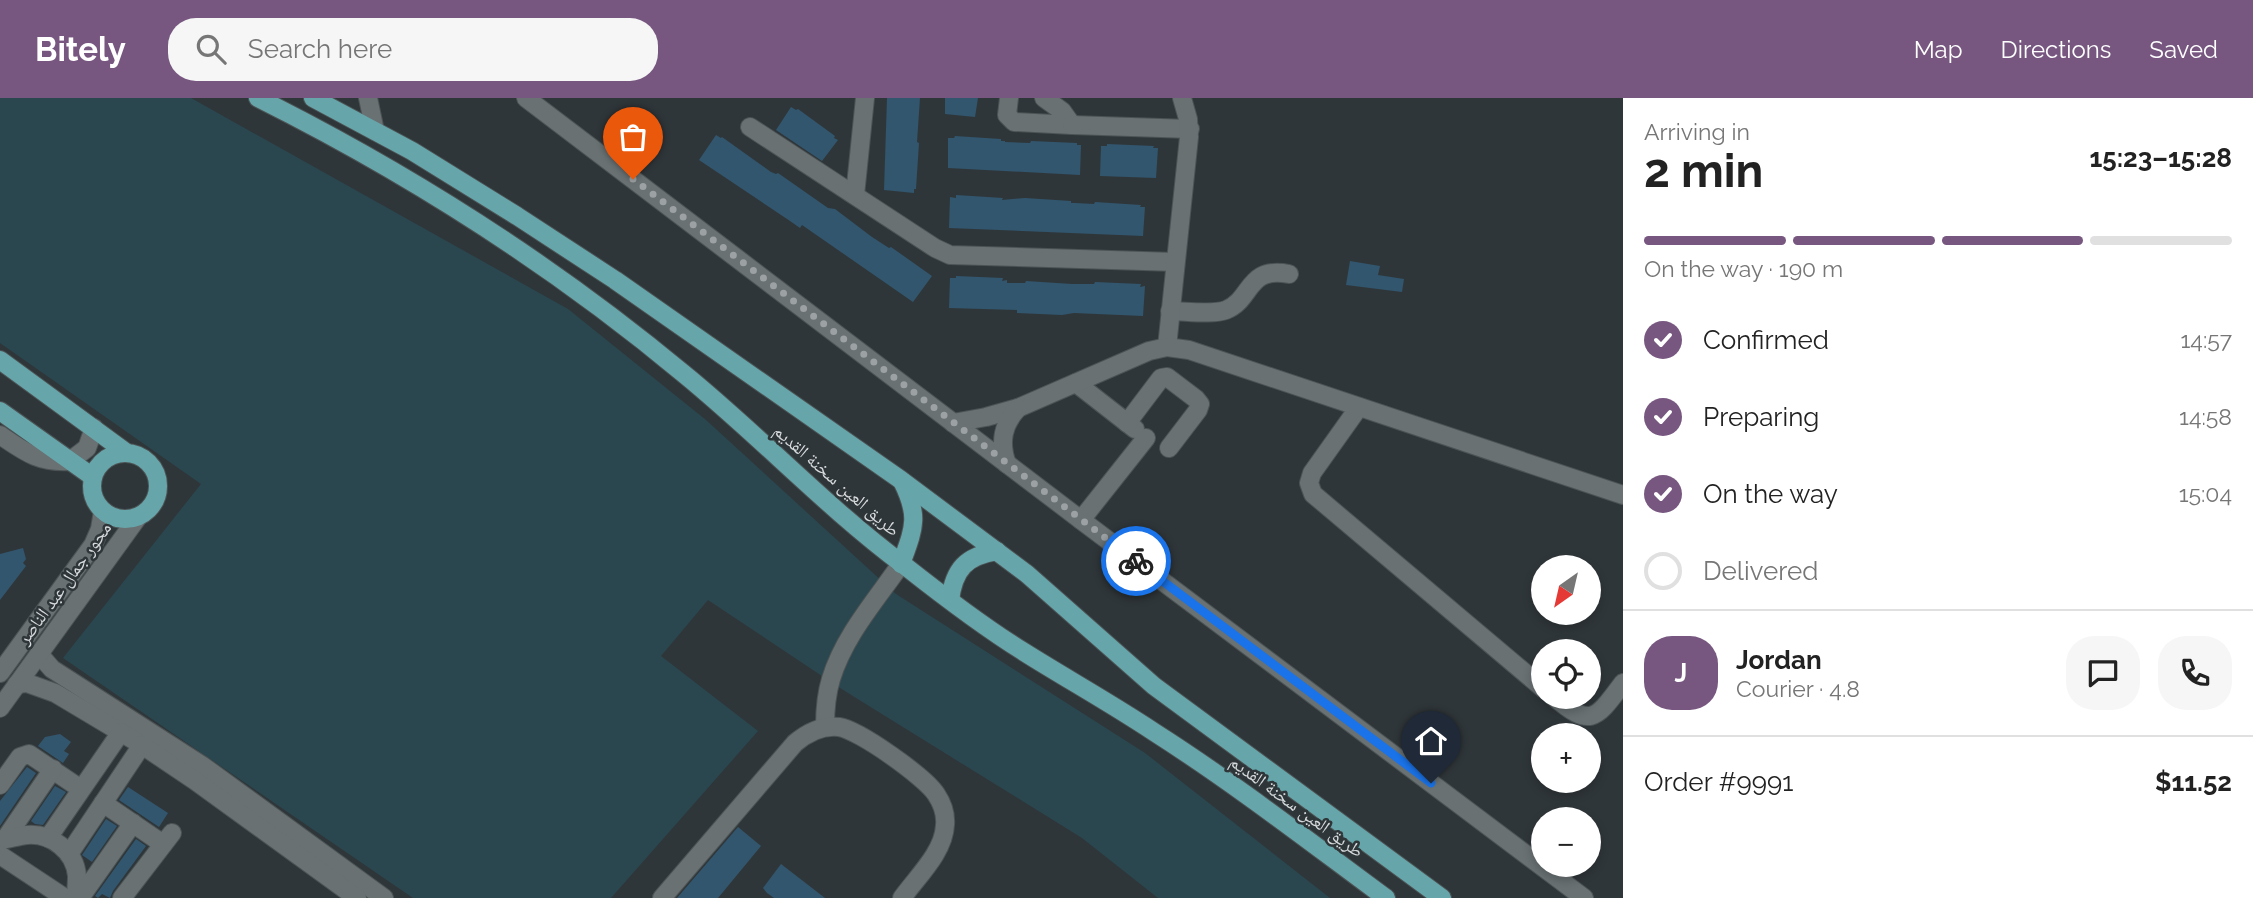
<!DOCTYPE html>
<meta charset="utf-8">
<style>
body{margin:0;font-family:Raleway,"Noto Naskh Arabic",sans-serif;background:#f6f6f6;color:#222;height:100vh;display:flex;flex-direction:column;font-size:26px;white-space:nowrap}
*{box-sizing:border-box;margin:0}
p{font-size:23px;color:#767676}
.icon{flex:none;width:38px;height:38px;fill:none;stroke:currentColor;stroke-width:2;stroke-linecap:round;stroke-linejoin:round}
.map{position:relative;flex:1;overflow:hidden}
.panel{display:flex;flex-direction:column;background:#fff;width:630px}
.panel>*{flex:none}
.needle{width:46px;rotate:214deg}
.controls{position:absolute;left:1531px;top:457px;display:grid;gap:14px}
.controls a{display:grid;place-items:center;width:70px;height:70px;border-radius:50%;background:#fff;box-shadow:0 4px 10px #0003;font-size:35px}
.pin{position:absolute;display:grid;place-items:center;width:60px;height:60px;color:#fff;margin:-72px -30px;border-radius:50% 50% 50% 0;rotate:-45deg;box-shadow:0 0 7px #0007}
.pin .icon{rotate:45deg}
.courier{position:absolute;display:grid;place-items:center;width:70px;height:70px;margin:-35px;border:5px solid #1a73e8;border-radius:50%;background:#fff;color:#222;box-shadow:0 2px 9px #0007}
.overview em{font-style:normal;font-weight:700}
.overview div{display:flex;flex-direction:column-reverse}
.overview{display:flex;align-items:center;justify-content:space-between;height:119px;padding:0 21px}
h1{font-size:46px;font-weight:700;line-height:52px}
.bar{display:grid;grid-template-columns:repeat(4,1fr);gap:10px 7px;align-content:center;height:84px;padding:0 21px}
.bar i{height:9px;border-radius:5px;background:#e0e0e0}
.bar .active{background:#775780}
.bar p{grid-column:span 4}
.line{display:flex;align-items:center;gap:18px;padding:0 21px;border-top:2px solid #e0e0e0}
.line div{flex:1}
.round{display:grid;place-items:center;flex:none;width:74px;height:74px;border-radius:28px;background:#f6f6f6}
ol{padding:0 21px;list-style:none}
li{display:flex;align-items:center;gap:21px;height:77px}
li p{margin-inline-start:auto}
li .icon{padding:7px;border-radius:50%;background:#775780;color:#fff;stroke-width:4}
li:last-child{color:#767676}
li i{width:38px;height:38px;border:4px solid #e0e0e0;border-radius:50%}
header{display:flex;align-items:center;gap:42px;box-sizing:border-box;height:98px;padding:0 35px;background:#775780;color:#fff}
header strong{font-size:33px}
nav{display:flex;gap:38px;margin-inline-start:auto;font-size:24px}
.search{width:490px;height:63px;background:#f6f6f6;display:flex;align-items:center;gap:18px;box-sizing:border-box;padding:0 24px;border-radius:28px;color:#767676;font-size:26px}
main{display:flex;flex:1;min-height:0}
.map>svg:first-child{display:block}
</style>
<header>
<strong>Bitely</strong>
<div class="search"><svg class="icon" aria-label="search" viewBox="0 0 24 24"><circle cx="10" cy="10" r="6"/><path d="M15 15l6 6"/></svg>Search here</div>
<nav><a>Map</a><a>Directions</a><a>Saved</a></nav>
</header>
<main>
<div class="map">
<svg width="1623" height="800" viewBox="0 0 1623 800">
<rect width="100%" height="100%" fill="#2f3639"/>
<path fill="#2a4750" d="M 0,0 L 191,0 L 568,211 L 706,322 L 896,496 L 1145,655 L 1330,800 L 1158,800 L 1082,740 L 840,590 L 708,502 L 661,558 L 758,633 L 611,800 L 413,800 L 63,560 L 201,386 L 0,245 Z"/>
<g fill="#32566e">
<path d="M 887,0 L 920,0 L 917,44 L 919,45 L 916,91 L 914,91 L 914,95 L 884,92 Z"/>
<path d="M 945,0 L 978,0 L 975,19 L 945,16 Z"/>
<path d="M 791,9 L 796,12 L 798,11 L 835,38 L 834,40 L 838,42 L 822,63 L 776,32 Z"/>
<path d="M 716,37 L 721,40 L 722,39 L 771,74 L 776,76 L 778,75 L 828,110 L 835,111 L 872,139 L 889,150 L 891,149 L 932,178 L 913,204 L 802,127 L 800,130 L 790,123 L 699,62 Z"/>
<path d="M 955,38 L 1001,41 L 1001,43 L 1005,43 L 1005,44 L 1030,45 L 1031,43 L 1077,45 L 1077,47 L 1081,47 L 1080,77 L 948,70 L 948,40 L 954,40 Z"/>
<path d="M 1107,46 L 1154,48 L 1153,50 L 1158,50 L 1156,80 L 1100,78 L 1101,48 L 1107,48 Z"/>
<path d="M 956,97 L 1003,100 L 1002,102 L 1025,100 L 1071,103 L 1071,105 L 1075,105 L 1094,106 L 1095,104 L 1141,107 L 1140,109 L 1145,109 L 1143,138 L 949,130 L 950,99 L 956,100 Z"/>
<path d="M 1350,163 L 1380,168 L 1378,177 L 1404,181 L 1402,194 L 1346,187 Z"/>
<path d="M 956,178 L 1003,180 L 1002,183 L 1007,182 L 1007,185 L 1025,185 L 1026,183 L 1072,186 L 1094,186 L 1095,184 L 1141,186 L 1140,189 L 1145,188 L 1143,218 L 1074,215 L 1062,217 L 1017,215 L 1017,212 L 949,210 L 950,180 L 956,180 Z"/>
<path d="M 23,450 L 26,461 L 23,465 L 26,468 L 0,502 L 0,456 Z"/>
<path d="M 60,636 L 71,644 L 64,653 L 69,656 L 63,665 L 38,648 L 45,639 Z"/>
<path d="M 27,669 L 36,675 L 0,728 L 0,703 Z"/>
<path d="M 55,688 L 66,694 L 43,727 L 35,726 L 31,723 Z"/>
<path d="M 128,689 L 168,715 L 159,729 L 119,702 Z"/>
<path d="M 106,721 L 117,728 L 92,764 L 82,757 Z"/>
<path d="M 738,729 L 761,748 L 718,800 L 677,800 Z"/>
<path d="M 136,741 L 146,748 L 113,793 L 110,800 L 102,796 L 98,800 L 95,798 Z"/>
<path d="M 781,766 L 825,800 L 774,800 L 767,795 L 763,790 Z"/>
</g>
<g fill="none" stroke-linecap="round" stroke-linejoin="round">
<defs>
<g id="minor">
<path d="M 368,0 L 375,33"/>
<path d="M 526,0 L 1081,422 L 1584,800"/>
<path d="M 1009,0 L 1007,17 L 1014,24 L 1072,27 L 1062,13 L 1044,0"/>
<path d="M 1072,27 L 1190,31"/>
<path d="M 750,29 L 935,150 L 950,157 L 1175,164"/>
<path d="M 855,97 L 865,0"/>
<path d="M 1170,213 C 1185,213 1213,217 1226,212 C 1253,201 1246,168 1289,176"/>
<path d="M 1167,249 L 1189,39 L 1188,21 L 1182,0"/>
<path d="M 1076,285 L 1135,331"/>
<path d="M 1359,309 L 1312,375 L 1309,385 L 1313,396 L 1544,591"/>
<path d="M 953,325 L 986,319 L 1018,310 L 1149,253 L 1167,249 L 1189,252 L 1623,397"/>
<path d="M 1127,325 L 1161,280 L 1167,279 L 1196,301 L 1200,306 L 1198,312 L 1169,350"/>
<path d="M 0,337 C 25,354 39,365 70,363 L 87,350 L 94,330"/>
<path d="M 1007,366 C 999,344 1003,326 1018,310"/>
<path d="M 1081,422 L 1146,340"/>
<path d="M 39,556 L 52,571 L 203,668 L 384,800"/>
<path d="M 0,575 L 93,447 L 100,431 L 103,413"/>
<path d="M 17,586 L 27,585 L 55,595 L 142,647 L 194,682 L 357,800"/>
<path d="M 1553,598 C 1591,631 1596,621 1623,585"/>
<path d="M 0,610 L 138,419"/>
<path d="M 825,629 C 825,613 826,597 831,581 C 844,538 876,502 901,466"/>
<path d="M 0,687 L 20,659 L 29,656 L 81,691"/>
<path d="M 103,705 L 163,746"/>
<path d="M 48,740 L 121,634"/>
<path d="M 5,741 L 53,671"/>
<path d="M 0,742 C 9,741 18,738 27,737 C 51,735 75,753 77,778 C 77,785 76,793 76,800"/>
<path d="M 69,756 L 142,647"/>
<path d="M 0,757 L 65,800"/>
<path d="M 80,800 L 133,725"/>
<path d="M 122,800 L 172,735"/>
<path d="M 662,800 L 795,645 C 808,634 822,627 839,629 C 859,632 925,679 936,696 C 942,705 946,716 945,727 C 944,754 917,779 902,800"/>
</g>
<g id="major">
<path d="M 258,0 C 410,76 554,168 684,276 C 760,338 827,410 905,468 C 943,498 982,528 1024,554 C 1067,581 1112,606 1154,634 C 1234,685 1310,744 1386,800"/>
<path d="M 313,0 L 412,53 L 517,118 L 615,182 L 901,382 L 1027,476 L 1154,588 L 1442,800"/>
<path d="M 0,262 L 127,355"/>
<path d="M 0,313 L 93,379"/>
<circle cx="125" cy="388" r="33"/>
<path d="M 901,466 C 914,430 920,419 902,383"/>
<path d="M 950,502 C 954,471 966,458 997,453"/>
</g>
</defs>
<use href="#minor" stroke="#4c5355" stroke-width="20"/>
<use href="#major" stroke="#4c5355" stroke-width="20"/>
<use href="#minor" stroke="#697173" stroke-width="18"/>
<use href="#major" stroke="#66a6ab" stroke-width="18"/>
</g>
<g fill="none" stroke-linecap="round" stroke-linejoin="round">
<path stroke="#9ca1a3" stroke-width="7" stroke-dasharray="0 12.6" d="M 633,81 L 1136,463"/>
<path stroke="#1a73e8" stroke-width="9" d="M 1136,463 L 1431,685"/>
</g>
<g text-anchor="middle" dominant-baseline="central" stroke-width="5" stroke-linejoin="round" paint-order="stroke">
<g font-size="18" fill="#d6dadc" stroke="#2f3639">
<text transform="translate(837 382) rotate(41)">طريق العين سخنة القديم</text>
<text transform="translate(64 485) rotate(-54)">محور جمال عبد الناصر</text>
<text transform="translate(1297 708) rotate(36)">طريق العين سخنة القديم</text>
</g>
</g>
</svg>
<div class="controls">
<a><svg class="needle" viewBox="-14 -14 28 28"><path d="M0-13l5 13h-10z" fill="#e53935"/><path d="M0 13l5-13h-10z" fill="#767676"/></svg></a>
<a><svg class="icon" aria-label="locate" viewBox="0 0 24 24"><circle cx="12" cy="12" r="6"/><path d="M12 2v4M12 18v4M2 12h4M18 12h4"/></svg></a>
<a>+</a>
<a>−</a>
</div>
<div class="pin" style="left:633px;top:81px;background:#ea580c"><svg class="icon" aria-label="bag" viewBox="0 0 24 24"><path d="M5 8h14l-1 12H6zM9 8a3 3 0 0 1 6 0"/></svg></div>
<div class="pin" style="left:1431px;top:685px;background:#1f2937"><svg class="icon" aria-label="home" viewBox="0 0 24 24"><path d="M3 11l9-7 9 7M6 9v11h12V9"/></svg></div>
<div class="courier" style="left:1136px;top:463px"><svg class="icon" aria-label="bike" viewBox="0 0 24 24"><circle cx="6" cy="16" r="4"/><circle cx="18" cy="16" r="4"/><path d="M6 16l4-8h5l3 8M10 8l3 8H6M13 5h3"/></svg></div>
</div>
<section class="panel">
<div class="overview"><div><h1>2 min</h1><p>Arriving in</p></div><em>15:23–15:28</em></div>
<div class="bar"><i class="active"></i><i class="active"></i><i class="active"></i><i></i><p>On the way · 190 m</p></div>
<ol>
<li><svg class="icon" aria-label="check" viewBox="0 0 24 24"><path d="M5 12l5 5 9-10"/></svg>Confirmed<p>14:57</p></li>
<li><svg class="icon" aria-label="check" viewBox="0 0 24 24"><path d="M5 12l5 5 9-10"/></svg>Preparing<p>14:58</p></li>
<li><svg class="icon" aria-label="check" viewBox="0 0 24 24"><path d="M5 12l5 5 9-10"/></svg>On the way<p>15:04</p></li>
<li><i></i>Delivered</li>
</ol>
<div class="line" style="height:126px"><b class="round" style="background:#775780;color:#fff">J</b><div><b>Jordan</b><p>Courier · 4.8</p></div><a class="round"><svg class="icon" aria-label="chat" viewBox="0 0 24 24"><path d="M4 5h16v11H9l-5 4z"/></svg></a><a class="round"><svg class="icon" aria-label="phone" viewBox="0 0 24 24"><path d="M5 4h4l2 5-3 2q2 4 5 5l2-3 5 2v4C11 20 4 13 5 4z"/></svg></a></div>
<div class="line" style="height:91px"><div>Order #9991</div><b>$11.52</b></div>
</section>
</main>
